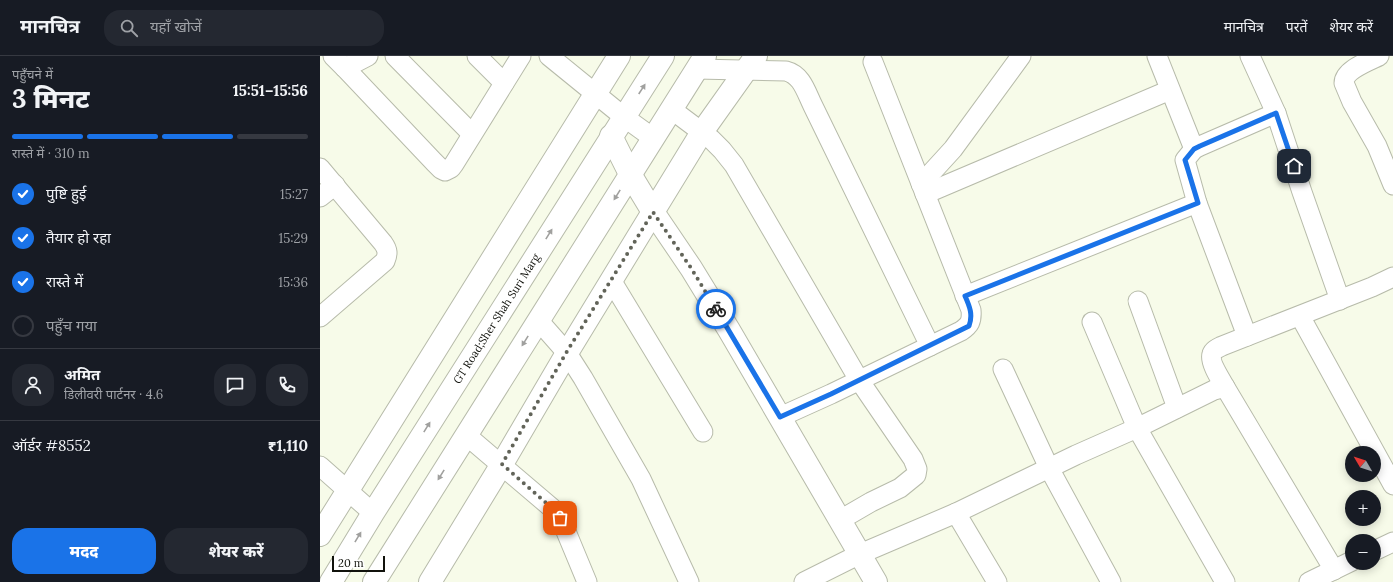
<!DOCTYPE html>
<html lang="hi">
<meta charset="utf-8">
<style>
body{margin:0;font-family:Lora,"Noto Sans Devanagari",serif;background:#242831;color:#f1f3f6;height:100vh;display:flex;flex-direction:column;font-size:15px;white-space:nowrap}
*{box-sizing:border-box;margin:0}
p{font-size:13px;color:#9ea1a6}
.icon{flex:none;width:22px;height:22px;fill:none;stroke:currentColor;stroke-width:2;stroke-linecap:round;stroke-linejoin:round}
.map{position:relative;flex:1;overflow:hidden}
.side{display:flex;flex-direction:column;background:#171b24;width:320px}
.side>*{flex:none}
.needle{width:26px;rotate:309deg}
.controls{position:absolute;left:1025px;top:390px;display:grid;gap:8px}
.controls a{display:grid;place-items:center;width:36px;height:36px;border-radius:50%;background:#171b24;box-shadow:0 2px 10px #0003;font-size:20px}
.scale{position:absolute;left:12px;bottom:10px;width:53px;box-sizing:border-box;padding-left:4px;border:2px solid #11120c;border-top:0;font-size:11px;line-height:14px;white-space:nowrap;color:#11120c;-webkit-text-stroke:3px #fff;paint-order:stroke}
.pin{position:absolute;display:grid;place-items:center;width:34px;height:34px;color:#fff;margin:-17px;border-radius:8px;box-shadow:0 2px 6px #0006}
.courier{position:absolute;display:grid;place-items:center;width:40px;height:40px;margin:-20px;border:3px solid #1a73e8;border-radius:50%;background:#fff;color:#222;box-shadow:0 1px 5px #0007}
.headline em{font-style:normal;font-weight:800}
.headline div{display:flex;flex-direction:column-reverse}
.headline{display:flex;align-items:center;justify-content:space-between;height:68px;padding:0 12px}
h1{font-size:26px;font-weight:800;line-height:30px}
.bar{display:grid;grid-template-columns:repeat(4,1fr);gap:6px 4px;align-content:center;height:48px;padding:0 12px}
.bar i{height:5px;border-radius:3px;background:#363941}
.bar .on{background:#1a73e8}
.bar p{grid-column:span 4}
.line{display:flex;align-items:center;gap:10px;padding:0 12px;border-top:1px solid #363941}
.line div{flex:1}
.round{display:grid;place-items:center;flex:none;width:42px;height:42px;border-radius:16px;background:#242831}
ol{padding:0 12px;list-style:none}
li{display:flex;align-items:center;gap:12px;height:44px}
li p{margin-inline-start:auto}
li .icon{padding:4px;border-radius:50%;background:#1a73e8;color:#fff;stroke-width:4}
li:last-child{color:#9ea1a6}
li i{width:22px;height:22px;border:2px solid #363941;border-radius:50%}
.cta{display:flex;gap:8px;margin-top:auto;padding:8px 12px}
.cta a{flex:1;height:46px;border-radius:16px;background:#1a73e8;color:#fff;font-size:16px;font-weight:800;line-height:46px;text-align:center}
.cta a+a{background:#242831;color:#f1f3f6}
header{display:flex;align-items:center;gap:24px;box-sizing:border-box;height:56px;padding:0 20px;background:#171b24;border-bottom:1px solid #363941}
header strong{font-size:19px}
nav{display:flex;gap:22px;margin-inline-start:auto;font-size:14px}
.search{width:280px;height:36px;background:#242831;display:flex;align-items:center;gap:10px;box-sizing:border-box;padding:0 14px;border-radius:16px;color:#9ea1a6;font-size:15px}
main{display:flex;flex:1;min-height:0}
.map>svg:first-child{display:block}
</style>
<header>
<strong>मानचित्र</strong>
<div class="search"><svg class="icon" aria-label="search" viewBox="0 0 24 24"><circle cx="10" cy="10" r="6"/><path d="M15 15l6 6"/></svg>यहाँ खोजें</div>
<nav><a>मानचित्र</a><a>परतें</a><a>शेयर करें</a></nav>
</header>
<main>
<section class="side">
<div class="headline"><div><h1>3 मिनट</h1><p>पहुँचने में</p></div><em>15:51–15:56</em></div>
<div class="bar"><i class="on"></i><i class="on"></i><i class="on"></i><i></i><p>रास्ते में · 310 m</p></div>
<ol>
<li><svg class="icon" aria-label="check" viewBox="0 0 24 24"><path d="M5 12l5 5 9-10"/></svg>पुष्टि हुई<p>15:27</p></li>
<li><svg class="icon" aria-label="check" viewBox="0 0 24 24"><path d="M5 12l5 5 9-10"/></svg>तैयार हो रहा<p>15:29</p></li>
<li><svg class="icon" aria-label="check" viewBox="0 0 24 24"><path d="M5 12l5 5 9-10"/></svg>रास्ते में<p>15:36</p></li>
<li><i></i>पहुँच गया</li>
</ol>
<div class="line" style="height:72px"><a class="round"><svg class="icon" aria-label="person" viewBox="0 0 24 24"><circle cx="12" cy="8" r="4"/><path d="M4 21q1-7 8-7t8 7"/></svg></a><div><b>अमित</b><p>डिलीवरी पार्टनर · 4.6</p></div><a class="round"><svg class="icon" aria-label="chat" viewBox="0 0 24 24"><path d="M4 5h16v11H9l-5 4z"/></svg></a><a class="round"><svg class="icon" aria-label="phone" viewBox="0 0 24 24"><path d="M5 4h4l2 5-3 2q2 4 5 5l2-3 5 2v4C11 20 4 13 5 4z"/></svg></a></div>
<div class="line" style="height:52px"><div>ऑर्डर #8552</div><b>₹1,110</b></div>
<div class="cta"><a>मदद</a><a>शेयर करें</a></div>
</section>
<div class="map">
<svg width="1073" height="526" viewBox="0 0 1073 526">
<rect width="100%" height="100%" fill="#f7fbe9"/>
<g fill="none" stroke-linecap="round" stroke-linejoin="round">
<defs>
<g id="street">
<path d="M 13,0 L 25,12"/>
<path d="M 48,0 L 25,12 L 114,106 L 121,113 L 125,115 L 131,112 L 134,108 L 201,0"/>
<path d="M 75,0 L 152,78"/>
<path d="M 157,0 L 184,27"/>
<path d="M 229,0 L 304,61 L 333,82"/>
<path d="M 837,0 L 874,93"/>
<path d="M 930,0 L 956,57 L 982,136 L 1020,244"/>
<path d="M 1059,0 C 1049,5 1024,14 1024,27 L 1032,46 L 1057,90 L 1073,129"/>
<path d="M 377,13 L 466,15 C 482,19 486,36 493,50 L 610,290"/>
<path d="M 351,53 L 391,83 L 402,94 L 414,109 L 539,324 L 593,403 L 597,413 L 596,419 L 580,432 L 551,446 L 520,464"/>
<path d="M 0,112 L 63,187 C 68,194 68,198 65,205 L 0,261"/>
<path d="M 601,128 L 633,93 L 701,0"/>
<path d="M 605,138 L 850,34"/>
<path d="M 0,141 L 15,129"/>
<path d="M 291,224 L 383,376"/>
<path d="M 645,240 L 877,147"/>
<path d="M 818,245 L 857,352"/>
<path d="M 980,260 L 1073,429"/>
<path d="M 218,264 L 247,297 L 263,322 L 321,423 L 369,526"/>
<path d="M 772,266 L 817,372 L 905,526"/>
<path d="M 927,280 L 877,147 L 865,104 L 874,93 L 880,90 L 956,57"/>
<path d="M 683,313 L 729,412 L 791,526"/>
<path d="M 460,361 L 511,338 L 641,275 C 650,269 652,265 651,254 L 553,6"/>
<path d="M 146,379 L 233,453 L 240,461 L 267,526"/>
<path d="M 0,410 L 53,457"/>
<path d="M 636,457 L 677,526"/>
<path d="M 1054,495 L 1073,486"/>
<path d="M 1014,514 L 905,331 C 901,324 889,306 892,298 C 893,294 898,292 902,290 L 1052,231 L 1073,221"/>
<path d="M 484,526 L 540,498 L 636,457 L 756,399 L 817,372 L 894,334 L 905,331"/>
<path d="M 989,526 L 1032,505"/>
</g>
<g id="secondary">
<path d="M 291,80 L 310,118 L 333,156 L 371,212 L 409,274 L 556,526"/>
<path d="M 0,479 L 299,0"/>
<path d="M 110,526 L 182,408 L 247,297 L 333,156 L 382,76 L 436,0"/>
</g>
<g id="primary">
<path id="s1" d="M 11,526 L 53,457 L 343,0"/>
<path d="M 54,526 L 385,0"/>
</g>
</defs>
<use href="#street" stroke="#b7bbaa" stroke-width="21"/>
<use href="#secondary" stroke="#b7bbaa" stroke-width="24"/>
<use href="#primary" stroke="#b7bbaa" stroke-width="24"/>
<use href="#street" stroke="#fff" stroke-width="19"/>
<use href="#secondary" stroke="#fff" stroke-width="22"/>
<use href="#primary" stroke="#fff" stroke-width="22"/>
</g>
<defs><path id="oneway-solid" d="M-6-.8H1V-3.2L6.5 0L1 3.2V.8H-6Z"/></defs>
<g fill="#a0a09e">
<use href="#oneway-solid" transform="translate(322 33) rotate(-57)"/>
<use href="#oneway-solid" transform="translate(297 139) rotate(122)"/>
<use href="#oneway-solid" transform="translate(229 178) rotate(-58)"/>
<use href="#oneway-solid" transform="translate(205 285) rotate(122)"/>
<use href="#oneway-solid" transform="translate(107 371) rotate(-58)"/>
<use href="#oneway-solid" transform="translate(121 419) rotate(122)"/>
<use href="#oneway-solid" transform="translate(38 481) rotate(-59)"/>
</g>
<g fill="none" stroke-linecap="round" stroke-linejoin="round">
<path stroke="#626459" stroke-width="4" stroke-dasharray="0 7.2" d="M 240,462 L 233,453 L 182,408 L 246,297 L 333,156 L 371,212 L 396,253"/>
<path stroke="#1a73e8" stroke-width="5" d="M 396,253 L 460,361 L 511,338 L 649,270 C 653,259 650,251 645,240 L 878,147 L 865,104 L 874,93 L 880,90 L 956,57 L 974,110"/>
</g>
<g text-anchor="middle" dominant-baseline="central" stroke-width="3.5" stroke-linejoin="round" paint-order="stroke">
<g font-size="11" fill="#11120c" stroke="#fff">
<text stroke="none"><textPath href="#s1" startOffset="311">GT Road;Sher Shah Suri Marg</textPath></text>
</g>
</g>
</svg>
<div class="controls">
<a><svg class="needle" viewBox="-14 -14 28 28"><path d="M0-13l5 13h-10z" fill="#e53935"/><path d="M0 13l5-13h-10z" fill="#9ea1a6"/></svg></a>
<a>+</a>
<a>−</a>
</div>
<div class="scale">20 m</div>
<div class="pin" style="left:240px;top:462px;background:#ea580c"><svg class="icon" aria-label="bag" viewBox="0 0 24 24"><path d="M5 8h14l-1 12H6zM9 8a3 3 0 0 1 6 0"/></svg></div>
<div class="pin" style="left:974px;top:110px;background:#1f2937"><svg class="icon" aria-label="home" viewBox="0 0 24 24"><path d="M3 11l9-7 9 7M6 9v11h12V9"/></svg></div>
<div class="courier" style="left:396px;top:253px"><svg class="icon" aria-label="bike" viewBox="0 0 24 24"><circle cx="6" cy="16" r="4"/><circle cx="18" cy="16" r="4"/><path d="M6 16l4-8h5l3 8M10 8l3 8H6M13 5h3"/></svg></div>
</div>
</main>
